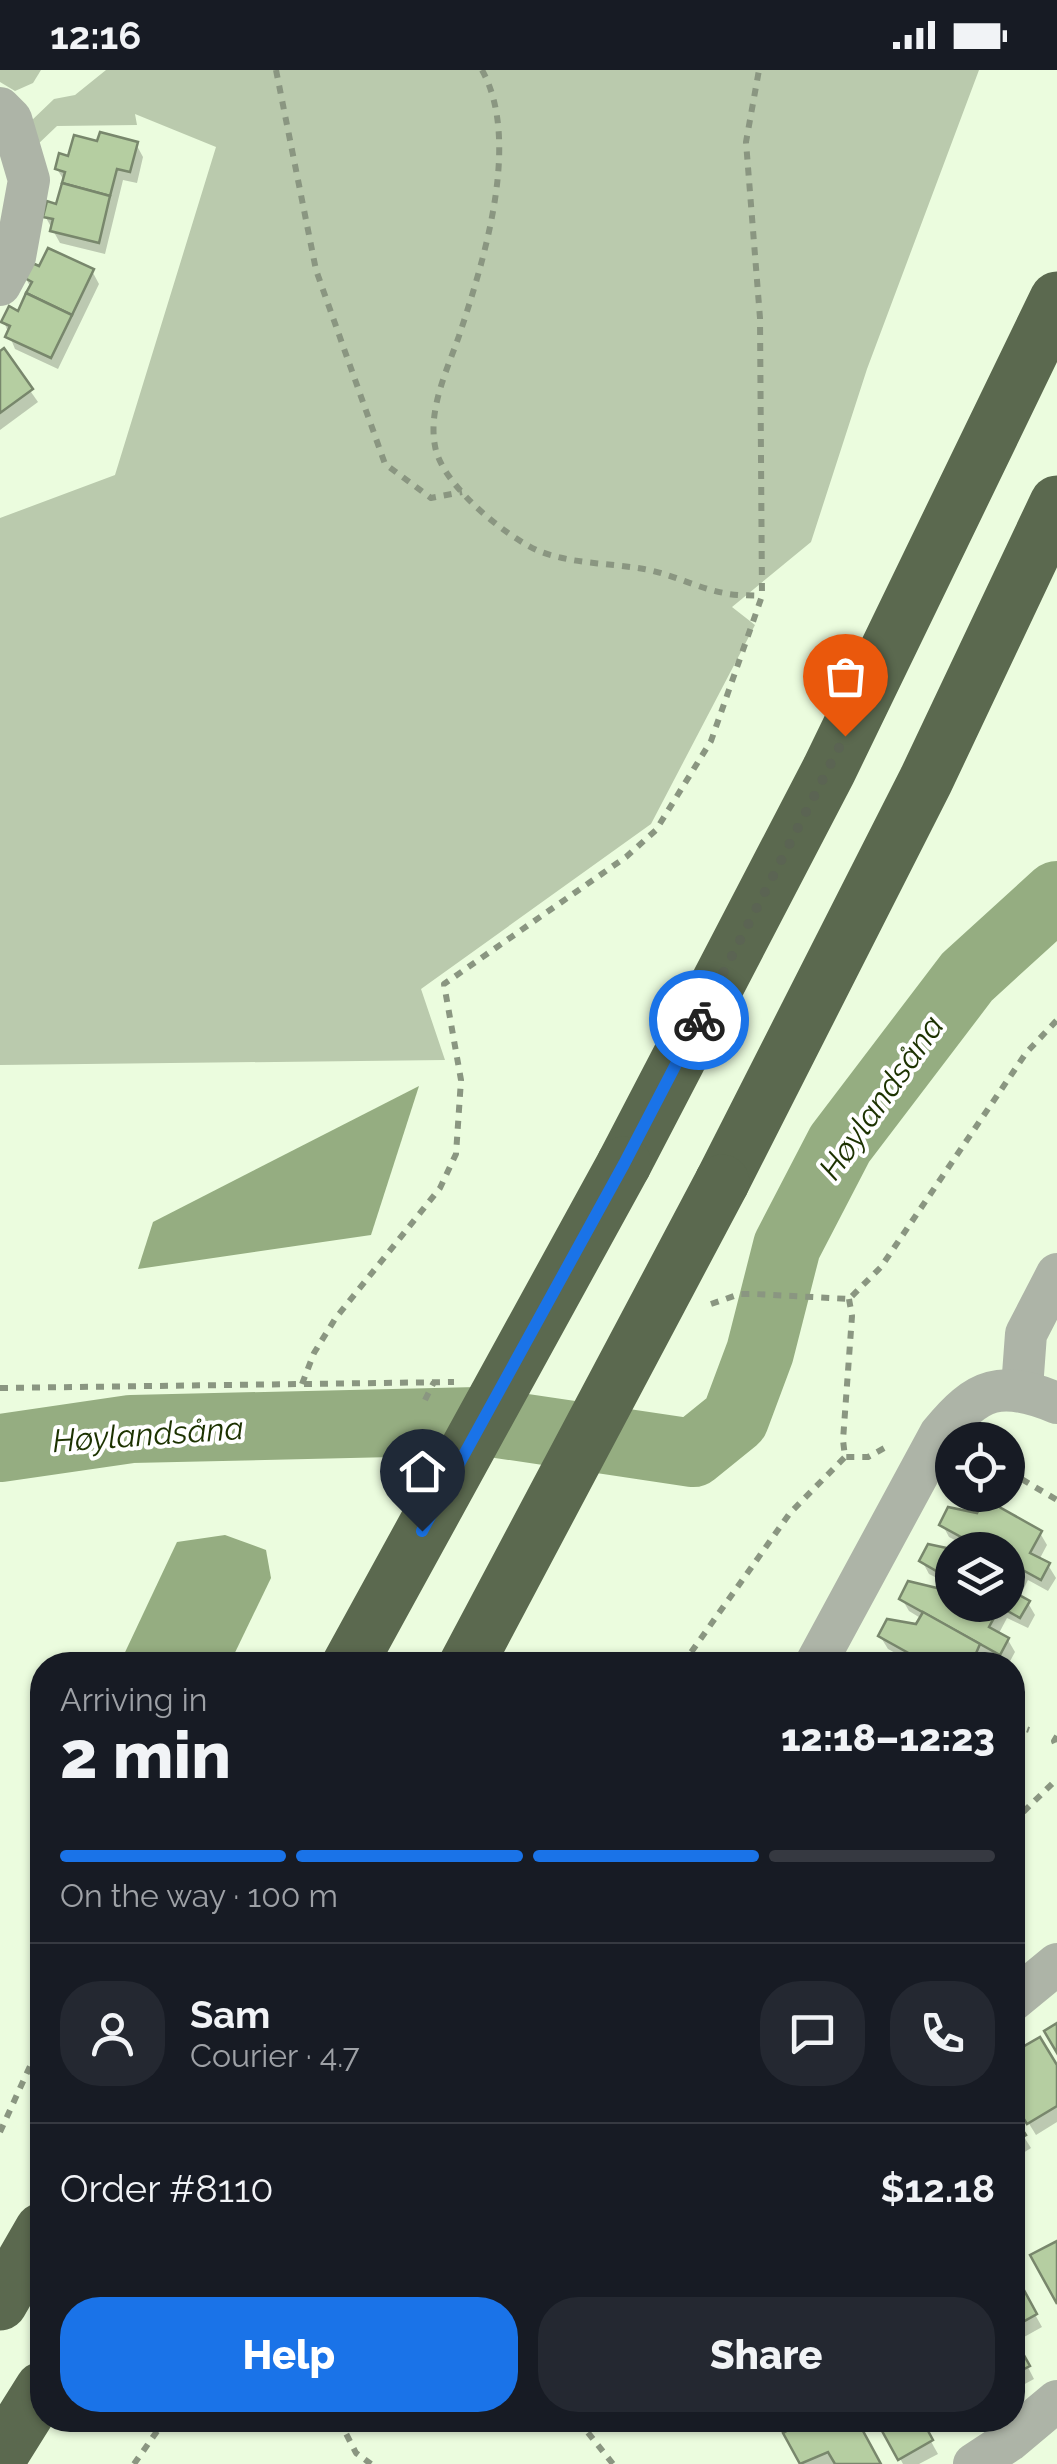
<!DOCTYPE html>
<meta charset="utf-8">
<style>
body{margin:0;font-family:Raleway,sans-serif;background:#242831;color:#f1f3f6;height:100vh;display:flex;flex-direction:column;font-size:38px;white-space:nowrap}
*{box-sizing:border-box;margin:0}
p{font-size:32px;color:#9ea1a6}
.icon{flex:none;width:55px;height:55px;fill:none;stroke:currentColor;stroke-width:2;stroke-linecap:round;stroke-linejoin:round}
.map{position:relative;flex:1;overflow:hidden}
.panel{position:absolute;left:30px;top:1582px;width:995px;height:780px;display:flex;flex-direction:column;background:#171b24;border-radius:40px;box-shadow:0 2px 8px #0004}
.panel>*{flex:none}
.controls{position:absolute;left:935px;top:1352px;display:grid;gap:20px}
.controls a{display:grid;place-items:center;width:90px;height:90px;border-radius:50%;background:#171b24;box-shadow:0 2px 8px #0004;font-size:50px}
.pin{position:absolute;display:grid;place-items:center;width:85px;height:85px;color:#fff;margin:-102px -42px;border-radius:50% 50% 50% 0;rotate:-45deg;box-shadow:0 0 10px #0007}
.pin .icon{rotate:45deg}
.courier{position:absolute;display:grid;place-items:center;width:100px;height:100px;margin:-50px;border:8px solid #1a73e8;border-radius:50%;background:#fff;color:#222;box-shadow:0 2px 12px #0007}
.summary em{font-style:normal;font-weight:800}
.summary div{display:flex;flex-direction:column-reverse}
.summary{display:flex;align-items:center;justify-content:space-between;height:170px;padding:0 30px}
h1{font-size:65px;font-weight:800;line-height:75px}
.bar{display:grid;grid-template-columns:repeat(4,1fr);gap:15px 10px;align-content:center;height:120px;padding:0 30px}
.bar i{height:12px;border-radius:8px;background:#363941}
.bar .active{background:#1a73e8}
.bar p{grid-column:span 4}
.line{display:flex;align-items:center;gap:25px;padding:0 30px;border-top:2px solid #363941}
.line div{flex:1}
.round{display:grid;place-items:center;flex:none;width:105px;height:105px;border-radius:40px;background:#242831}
.cta{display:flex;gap:20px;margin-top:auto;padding:20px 30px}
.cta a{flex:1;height:115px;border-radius:40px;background:#1a73e8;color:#fff;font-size:40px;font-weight:800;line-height:115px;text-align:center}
.cta a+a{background:#242831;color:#f1f3f6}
.status{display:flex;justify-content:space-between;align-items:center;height:70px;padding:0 50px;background:#171b24;direction:ltr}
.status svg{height:28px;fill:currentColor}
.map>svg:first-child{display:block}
</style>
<div class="status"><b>12:16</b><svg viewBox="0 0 49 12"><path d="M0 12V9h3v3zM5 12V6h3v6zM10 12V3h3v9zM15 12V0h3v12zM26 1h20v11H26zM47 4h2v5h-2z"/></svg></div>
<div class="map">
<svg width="1057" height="2394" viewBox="0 0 1057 2394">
<rect width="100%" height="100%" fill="#ebfcde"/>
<g fill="#bacaad">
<path d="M 0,0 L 41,0 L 33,13 L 15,21 L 0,12 Z"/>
<path d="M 106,0 L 979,0 L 867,299 L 811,472 L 732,537 L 755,555 L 651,754 L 421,919 L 445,990 L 0,995 L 0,448 L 115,405 L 216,77 L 135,44 L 137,55 L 57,56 L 35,77 L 30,52 L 54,29 L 75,25 Z"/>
</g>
<g fill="#95ad81">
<path d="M 419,1016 L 371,1165 L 138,1199 L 153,1152 Z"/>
<path d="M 225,1465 L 266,1480 L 271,1508 L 229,1595 L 119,1595 L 177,1472 Z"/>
</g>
<g fill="#0003">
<path d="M 99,74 L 136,74 L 143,87 L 137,113 L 123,110 L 105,184 L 60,173 L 45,146 L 58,137 L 65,112 L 57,99 Z"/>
<path d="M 40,200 L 92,201 L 99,214 L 58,299 L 15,279 L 4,252 L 19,244 L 31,218 L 25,207 Z"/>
<path d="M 3,282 L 38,332 L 0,360 L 0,284 Z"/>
<path d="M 942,1454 L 1040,1463 L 1047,1475 L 1039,1490 L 1048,1495 L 1056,1508 L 1048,1521 L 1028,1510 L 1019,1528 L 1028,1533 L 1035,1545 L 1028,1558 L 1007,1548 L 998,1565 L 1008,1570 L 1015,1582 L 1008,1595 L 988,1585 L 982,1595 L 917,1595 L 888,1579 L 880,1566 L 918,1557 L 922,1549 L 909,1541 L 902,1529 L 938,1520 L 943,1511 L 929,1504 L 922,1491 L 930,1477 L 952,1482 L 952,1535 L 1008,1535 L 1008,1480 L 960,1480 L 963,1474 L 949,1467 Z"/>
<path d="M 1057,1999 L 1057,2052 L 1036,2065 L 1012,2026 Z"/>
<path d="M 1012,2048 L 1031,2078 L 1012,2090 Z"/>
<path d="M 1018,2214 L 1042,2257 L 1015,2272 L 1034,2309 L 1012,2321 L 1012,2217 Z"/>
<path d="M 811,2350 L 854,2350 L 879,2394 L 803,2394 L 786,2364 Z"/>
<path d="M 879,2350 L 919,2350 L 938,2384 L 919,2394 L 903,2394 Z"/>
</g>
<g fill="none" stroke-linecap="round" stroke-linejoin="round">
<path stroke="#95ad81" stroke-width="68" d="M 0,1378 L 131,1359 L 478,1351 L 693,1383 L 735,1349 L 760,1282 L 787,1176 L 840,1074 L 967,907 L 1057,825"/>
</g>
<g fill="#b5cea1" stroke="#78876c" stroke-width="2.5">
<path d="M 100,62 L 138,72 L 130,102 L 117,99 L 110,126 L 62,113 L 65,102 L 55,99 L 59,83 L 68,86 L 74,65 L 97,71 Z"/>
<path d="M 62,113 L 110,126 L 99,173 L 50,161 L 53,149 L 43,147 L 47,131 L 56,134 Z"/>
<path d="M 48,178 L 94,199 L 72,245 L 26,223 L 32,212 L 23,207 L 30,192 L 39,196 Z"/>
<path d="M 26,223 L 72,245 L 51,288 L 5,267 L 10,256 L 1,252 L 9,236 L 18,241 Z"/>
<path d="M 4,278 L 33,319 L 0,343 L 0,281 Z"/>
<path d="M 985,1429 L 1042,1461 L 1030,1483 L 1050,1493 L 1041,1510 L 1008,1492 L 1008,1480 L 985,1480 L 939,1455 L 948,1437 L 977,1443 Z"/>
<path d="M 963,1468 L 985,1480 L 957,1480 Z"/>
<path d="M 928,1474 L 956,1480 L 952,1480 L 952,1510 L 919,1491 Z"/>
<path d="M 1008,1492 L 1021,1500 L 1010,1520 L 1030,1531 L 1020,1548 L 997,1535 L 1008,1535 Z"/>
<path d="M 944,1505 L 952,1510 L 952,1535 L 1000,1537 L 989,1557 L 1009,1568 L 1000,1585 L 899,1529 L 908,1511 L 937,1518 Z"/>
<path d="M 923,1542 L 980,1574 L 971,1595 L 930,1595 L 878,1566 L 887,1549 L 916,1554 Z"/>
<path d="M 1057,1953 L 1057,1983 L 1044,1961 Z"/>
<path d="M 1040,1967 L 1057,1995 L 1057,2036 L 1027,2054 L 1012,2030 L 1012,1983 Z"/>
<path d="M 1012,2043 L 1026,2065 L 1012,2073 Z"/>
<path d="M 1057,2171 L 1057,2234 L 1030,2185 Z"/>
<path d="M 1019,2211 L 1037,2244 L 1012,2258 L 1012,2214 Z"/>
<path d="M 1012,2264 L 1030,2296 L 1012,2305 Z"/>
<path d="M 807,2350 L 857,2350 L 881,2394 L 835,2394 L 828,2382 L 800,2394 L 783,2363 Z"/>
<path d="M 876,2350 L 922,2350 L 933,2370 L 898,2390 Z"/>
</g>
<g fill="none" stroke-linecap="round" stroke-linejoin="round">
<g stroke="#8a9681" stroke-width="6" stroke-dasharray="8 8" stroke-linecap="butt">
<path d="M 276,0 L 316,200 L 385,394 L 431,428 L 462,422"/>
<path d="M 482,0 C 522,72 483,193 459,266 C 447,300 428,339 435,376 C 441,414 506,467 539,481 C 571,494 610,493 644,499 C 672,504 697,518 724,523 C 736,526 750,525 762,526"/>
<path d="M 849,1229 L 852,1246 L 843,1370 L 845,1387 L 868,1387 L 888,1376"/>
<path d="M 711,1234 L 740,1224 L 755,1224 L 849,1229 L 881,1197 L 1026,983 L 1057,950"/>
<path d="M 302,1314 L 314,1283 L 335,1249 L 440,1118 L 456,1084 L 461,1010 L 444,914 L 626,787 L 656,760 L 711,671 L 762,526 L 760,248 L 746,72 L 759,0"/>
<path d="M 0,1318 L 454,1312"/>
<path d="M 425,1330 L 434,1312"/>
<path d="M 1008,1401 L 1057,1430"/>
<path d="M 682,1595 L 790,1443 L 845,1387"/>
<path d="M 1012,1654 L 1029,1660"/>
<path d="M 1057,1666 L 1054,1671 L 1057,1678"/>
<path d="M 1012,1753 L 1057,1709"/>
<path d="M 0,2062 L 42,1970"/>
<path d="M 339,2350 L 356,2383 L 371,2394"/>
<path d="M 578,2350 L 613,2394"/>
<path d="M 134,2394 L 165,2350"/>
</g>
<g stroke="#adb4a7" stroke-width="42">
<path d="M 0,38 L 11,49 L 29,110 L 15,187 L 0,215"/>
<path d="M 1022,1318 L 1026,1264 L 1057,1204"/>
<path d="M 815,1595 L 940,1364 C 978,1317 1001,1310 1057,1333"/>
<path d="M 1012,1931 L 1057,1894"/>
<path d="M 974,2394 L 1009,2371 L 1057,2331"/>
</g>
<g stroke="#5b694f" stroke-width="55">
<path d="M 624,1094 L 829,700 L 1057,229"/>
<path d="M 722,1112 L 926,710 L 1057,433"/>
<path d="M 0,2233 L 42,2160"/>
<path d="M 0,2386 L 42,2319"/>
</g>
<g stroke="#5b694f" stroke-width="55">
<path d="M 349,1595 L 624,1094"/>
<path d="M 466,1595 L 722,1112"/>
</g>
</g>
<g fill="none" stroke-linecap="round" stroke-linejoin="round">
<path stroke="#5b6453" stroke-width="10" stroke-dasharray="0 18" d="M 699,950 L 845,666"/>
<path stroke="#1a73e8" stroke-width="12" d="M 422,1461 L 624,1094 L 699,950"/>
</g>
<g text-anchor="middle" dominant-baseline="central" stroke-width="8" stroke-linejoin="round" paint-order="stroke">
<g font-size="32" font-style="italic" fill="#1c3200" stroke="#fff">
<text transform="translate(881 1027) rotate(-55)">Høylandsåna</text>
<text transform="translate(148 1364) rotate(-4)">Høylandsåna</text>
</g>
</g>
</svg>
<div class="controls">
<a><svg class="icon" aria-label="locate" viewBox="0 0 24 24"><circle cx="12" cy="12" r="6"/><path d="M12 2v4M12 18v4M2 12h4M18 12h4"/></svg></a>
<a><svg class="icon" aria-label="layers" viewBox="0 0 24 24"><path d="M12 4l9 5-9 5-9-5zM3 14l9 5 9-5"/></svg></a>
</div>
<div class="pin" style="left:845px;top:666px;background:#ea580c"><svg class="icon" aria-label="bag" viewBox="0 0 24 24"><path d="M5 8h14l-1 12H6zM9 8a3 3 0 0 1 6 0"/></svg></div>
<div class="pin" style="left:422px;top:1461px;background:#1f2937"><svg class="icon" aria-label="home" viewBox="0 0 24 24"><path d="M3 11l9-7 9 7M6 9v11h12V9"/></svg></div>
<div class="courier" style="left:699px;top:950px"><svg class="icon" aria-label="bike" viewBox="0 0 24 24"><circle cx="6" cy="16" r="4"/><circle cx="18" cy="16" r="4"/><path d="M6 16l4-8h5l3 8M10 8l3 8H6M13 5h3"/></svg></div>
<section class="panel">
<div class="summary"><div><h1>2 min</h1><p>Arriving in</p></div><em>12:18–12:23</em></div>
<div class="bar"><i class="active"></i><i class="active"></i><i class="active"></i><i></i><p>On the way · 100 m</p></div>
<div class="line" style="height:180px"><a class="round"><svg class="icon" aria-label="person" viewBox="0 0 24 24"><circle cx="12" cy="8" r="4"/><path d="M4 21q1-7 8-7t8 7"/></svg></a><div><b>Sam</b><p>Courier · 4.7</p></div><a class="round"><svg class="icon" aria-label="chat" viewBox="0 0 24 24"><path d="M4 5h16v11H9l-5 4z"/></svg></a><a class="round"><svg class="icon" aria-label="phone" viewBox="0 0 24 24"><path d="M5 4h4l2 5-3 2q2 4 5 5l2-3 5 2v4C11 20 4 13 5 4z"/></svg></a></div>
<div class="line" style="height:130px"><div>Order #8110</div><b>$12.18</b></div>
<div class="cta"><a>Help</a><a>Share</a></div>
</section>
</div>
